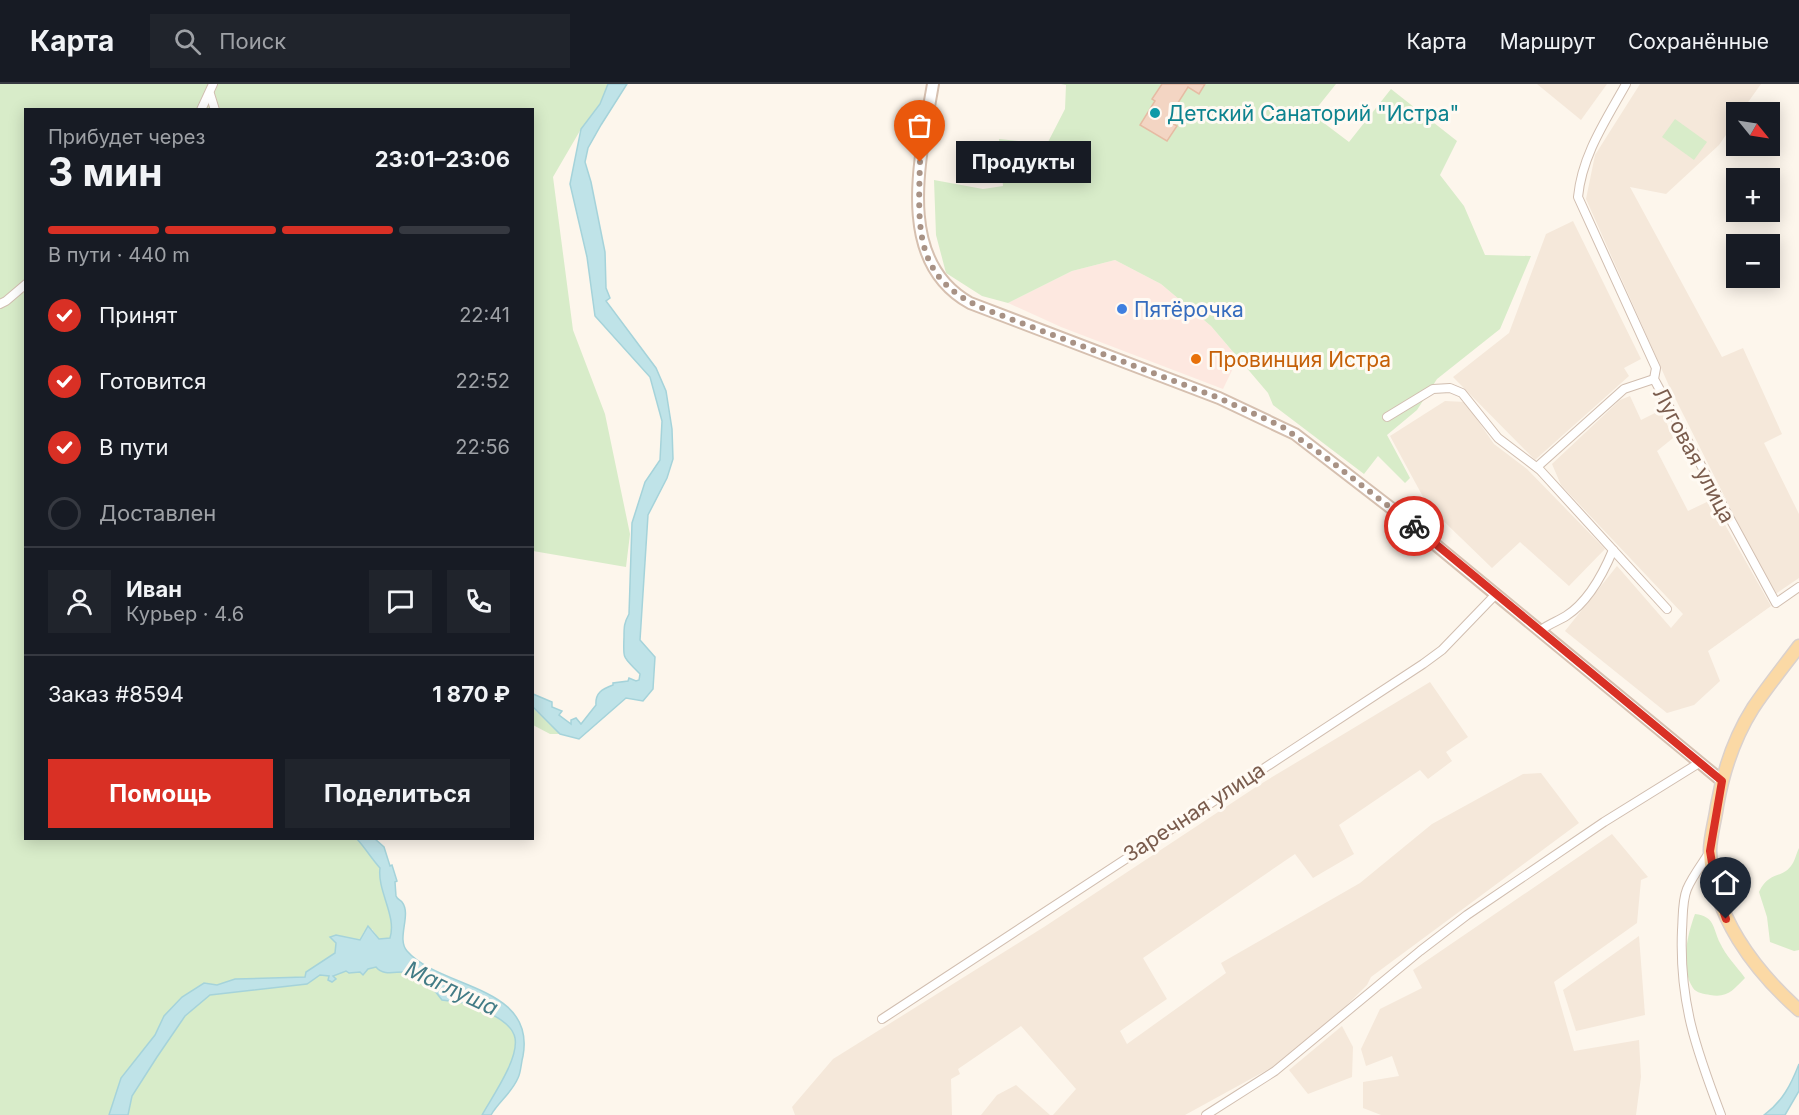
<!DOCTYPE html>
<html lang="ru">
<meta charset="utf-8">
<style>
body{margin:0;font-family:Inter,sans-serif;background:#20242c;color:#f1f3f6;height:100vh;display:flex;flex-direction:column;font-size:22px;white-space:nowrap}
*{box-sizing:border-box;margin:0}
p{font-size:20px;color:#9ea1a6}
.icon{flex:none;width:33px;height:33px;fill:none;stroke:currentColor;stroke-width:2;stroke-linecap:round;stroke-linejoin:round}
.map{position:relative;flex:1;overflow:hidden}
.details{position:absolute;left:24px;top:24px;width:510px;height:732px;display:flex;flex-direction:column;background:#171b24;border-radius:0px;box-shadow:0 3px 15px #0003}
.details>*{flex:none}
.needle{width:39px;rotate:120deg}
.buttons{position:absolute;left:1726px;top:18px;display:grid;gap:12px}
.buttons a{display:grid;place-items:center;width:54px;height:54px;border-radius:0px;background:#171b24;box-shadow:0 3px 15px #0003;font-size:30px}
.pin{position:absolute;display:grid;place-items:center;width:51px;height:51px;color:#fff;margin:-62px -26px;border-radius:50% 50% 50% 0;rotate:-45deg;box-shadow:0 0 6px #0007}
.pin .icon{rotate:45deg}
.courier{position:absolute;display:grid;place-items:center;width:60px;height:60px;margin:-30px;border:4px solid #d93025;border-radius:50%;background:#fff;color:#222;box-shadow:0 2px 8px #0007}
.bubble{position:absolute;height:42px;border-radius:0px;background:#171b24;box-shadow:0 3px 15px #0003;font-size:20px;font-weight:700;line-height:42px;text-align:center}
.summary em{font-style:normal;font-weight:700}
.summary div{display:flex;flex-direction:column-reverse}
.summary{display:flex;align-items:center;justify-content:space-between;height:102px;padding:0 24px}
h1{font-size:39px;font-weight:700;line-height:45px}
.bar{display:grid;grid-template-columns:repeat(4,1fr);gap:9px 6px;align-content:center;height:72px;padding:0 24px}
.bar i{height:8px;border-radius:4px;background:#363941}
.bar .current{background:#d93025}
.bar p{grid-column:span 4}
.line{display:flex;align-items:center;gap:15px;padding:0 24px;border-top:2px solid #363941}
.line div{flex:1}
.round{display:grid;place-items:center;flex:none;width:63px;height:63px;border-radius:0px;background:#20242c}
ol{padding:0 24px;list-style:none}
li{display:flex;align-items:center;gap:18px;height:66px}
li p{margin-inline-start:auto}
li .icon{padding:6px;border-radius:50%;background:#d93025;color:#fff;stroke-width:4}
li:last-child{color:#9ea1a6}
li i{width:33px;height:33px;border:3px solid #363941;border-radius:50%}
.button{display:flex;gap:12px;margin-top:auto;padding:12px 24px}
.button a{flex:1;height:69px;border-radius:0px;background:#d93025;color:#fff;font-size:24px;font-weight:700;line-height:69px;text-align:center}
.button a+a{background:#20242c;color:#f1f3f6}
header{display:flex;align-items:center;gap:36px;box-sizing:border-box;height:84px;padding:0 30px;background:#171b24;border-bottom:2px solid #363941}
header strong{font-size:28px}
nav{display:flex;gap:33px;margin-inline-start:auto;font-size:21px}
.search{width:420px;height:54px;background:#20242c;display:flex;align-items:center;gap:15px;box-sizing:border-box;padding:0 21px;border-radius:0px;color:#9ea1a6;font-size:22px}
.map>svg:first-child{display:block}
</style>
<header>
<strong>Карта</strong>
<div class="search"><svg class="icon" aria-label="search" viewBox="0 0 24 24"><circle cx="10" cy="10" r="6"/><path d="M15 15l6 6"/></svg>Поиск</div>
<nav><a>Карта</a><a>Маршрут</a><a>Сохранённые</a></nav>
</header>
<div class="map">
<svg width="1799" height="1031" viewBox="0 0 1799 1031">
<rect width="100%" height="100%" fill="#fdf6ec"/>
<g fill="#f5e8da">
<path d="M 1537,0 L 1607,0 L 1581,36 Z"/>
<path d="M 1640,0 L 1761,0 L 1741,28 L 1737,28 L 1737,35 L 1719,61 L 1666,110 L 1630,103 L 1722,273 L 1743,264 L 1782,350 L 1764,359 L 1799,430 L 1799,494 L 1774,511 L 1670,304 L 1586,115 L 1595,71 Z"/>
<path d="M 1573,137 L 1641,275 L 1624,284 L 1629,292 L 1535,376 L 1453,293 L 1509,249 L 1546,150 Z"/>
<path d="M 1630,312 L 1641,336 L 1661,326 L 1673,354 L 1657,367 L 1688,427 L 1711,416 L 1771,522 L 1708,567 L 1720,597 L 1694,621 L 1667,629 L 1565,547 L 1617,482 L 1671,544 L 1683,530 L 1561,401 L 1552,380 L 1620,316 Z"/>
<path d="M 1445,317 L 1465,318 L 1494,360 L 1527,385 L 1605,465 L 1569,502 L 1520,458 L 1492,484 L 1428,422 L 1390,352 Z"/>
<path d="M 1430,598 L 1468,653 L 1446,668 L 1452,677 L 1428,695 L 1420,686 L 1339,741 L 1354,770 L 1313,794 L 1295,770 L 1143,874 L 1167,915 L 1120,947 L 1127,960 L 1226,889 L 1221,879 L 1360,799 L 1432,740 L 1523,690 L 1541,689 L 1579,739 L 1371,893 L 1367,901 L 1334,934 L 1276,981 L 1185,1031 L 1053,1031 L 1076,1005 L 1021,942 L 958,985 L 960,990 L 951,995 L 952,1031 L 795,1031 L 792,1023 L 833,975 L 1044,843 L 1259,701 Z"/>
<path d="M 1612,750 L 1648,793 L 1641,796 L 1637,839 L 1554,898 L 1574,967 L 1639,956 L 1641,993 L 1636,1031 L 1381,1031 L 1363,1024 L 1363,998 L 1399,992 L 1392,972 L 1366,982 L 1361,965 L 1380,925 L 1422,904 L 1413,886 Z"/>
<path d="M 1639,852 L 1645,931 L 1576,947 L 1563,906 Z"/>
<path d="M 1342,942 L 1353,963 L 1352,993 L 1308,1010 L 1289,986 Z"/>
<path d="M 1016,1001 L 1050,1031 L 981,1031 L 997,1011 Z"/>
</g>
<path fill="#fde8e0" d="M 1115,176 L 1161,200 L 1211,242 L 1238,274 L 1223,305 L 1061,243 L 1008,219 L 1072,187 Z"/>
<g fill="#d8ecc9">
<path d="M 0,0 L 608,0 L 600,20 L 581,45 L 553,93 L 573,246 L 605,330 L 630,450 L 626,483 L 533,467 L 532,26 L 26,26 L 26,754 L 357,755 L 372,769 L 372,775 L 380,784 C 377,807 397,832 390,855 L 379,855 L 372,845 L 364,848 L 360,856 L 336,851 L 331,854 L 336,859 L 335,869 L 305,893 L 235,895 L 217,901 L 204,899 L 164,932 L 155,951 L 121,994 L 109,1031 L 0,1031 Z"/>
<path d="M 1061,0 L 1336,0 L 1312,30 L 1349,58 L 1391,5 L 1457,57 L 1440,91 L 1464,122 L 1485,171 L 1531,172 L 1500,245 L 1437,295 L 1417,326 L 1387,351 L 1410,394 L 1405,399 L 1378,372 L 1364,390 L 1273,321 L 1268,309 L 1211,242 L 1161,200 L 1115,176 L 1072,187 L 1008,219 L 982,212 L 946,189 L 936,151 L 934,96 L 983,105 L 1003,102 L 999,55 L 1047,60 L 1065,25 L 1066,1 Z"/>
<path d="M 1675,35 L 1707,58 L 1694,76 L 1662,53 Z"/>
<path d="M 532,623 L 560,650 L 550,650 L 533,641 Z"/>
<path d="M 1799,764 L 1799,866 L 1794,867 L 1770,858 L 1767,833 L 1759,808 C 1769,787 1781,795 1791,782 C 1795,777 1796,770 1799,764 Z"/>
<path d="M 1695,830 C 1715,832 1713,845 1720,859 C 1726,872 1737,883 1745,894 C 1733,906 1728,914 1710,911 C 1705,910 1696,909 1693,904 C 1680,884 1687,851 1695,830 Z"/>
<path d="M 376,883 C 404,888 425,890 442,916 L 465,919 L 475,926 L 475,922 C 489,929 511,937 515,954 C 520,974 492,1013 482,1031 L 128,1031 L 132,1012 L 157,973 L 185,932 L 210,911 L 307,900 L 320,891 L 333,892 L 346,887 L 349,889 Z"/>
</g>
<g fill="#bfe3e8" stroke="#a5d3da" stroke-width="1.5">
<path d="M 608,0 L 627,0 L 601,41 L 588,64 L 585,78 L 591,98 L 605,168 L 606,204 L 610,214 L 606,217 L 656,284 L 666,307 L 672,345 L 673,375 L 667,394 L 648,431 L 640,556 L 655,573 L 653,605 L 643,617 L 626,614 L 579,655 L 560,650 L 533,623 L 533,610 L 552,618 L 552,623 L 562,627 L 559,631 L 571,640 L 571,636 L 576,634 L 581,640 L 596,621 C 595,609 602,605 613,601 L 613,599 L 628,597 L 629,594 L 636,597 L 639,596 L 640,590 C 623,572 623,577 624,553 C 624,543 624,539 629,530 L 632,439 L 645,398 L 660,376 L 662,337 L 650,293 L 595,232 L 587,173 L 570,100 L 581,45 L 600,20 Z"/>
<path d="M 357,755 L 375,755 L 384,763 L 390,782 L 392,781 L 397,797 L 395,798 L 396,812 C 397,815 400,816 402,818 C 412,831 396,854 407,867 C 440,905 536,901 523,972 C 521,979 521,988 518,994 C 511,1010 499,1017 491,1031 L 482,1031 C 492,1013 519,975 515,954 C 512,938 489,929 476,923 L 476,926 L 465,919 L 442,916 C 435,906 423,894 412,889 C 400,885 385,894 376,883 L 368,885 L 363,891 L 360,888 L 349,889 L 346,887 L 333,892 L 336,895 L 332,898 L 328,896 L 329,892 L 320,891 L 307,900 L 210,911 L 185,932 L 157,973 L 132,1012 L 128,1031 L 109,1031 L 121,994 L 155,951 L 164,932 L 182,913 L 204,899 L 217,901 L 235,895 L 305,893 L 306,888 L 335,869 L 336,859 L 330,853 L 336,851 L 360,856 L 368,842 L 379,855 L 390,854 C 397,832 377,807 380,784 C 371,774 366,765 357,755 Z"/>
<path d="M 1799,980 L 1799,1007 L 1785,1031 L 1764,1031 C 1782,1018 1791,1001 1799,980 Z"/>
</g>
<path fill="#f3d5c3" stroke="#e6bba3" stroke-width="1.5" d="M 1162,0 L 1205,0 L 1199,10 L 1188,3 L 1167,36 L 1177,42 L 1167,57 L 1140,41 L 1155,17 L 1152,15 Z"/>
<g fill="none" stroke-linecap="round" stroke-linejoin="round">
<defs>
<g id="minor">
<path d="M 1626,0 C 1606,36 1582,71 1578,113 L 1656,284 L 1654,295 L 1776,519 L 1799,503"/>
<path d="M 210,10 L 215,26"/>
<path d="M 201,26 L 213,0"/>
<path d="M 0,220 L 6,217 L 26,200"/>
<path d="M 1387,333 L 1433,305 L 1450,304 L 1462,309 L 1498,354 L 1540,386 L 1667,525"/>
<path d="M 1537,383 L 1624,305 L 1654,295"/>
<path d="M 1541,546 C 1549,540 1558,537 1566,532 C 1588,518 1603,490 1613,466"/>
<path d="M 1709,769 C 1702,780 1692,793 1687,805 C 1682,817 1683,833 1682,846 C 1679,918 1696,965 1721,1031"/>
<path d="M 882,935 L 1423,580 L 1442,566 L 1496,510"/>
<path d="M 1206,1031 L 1275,987 L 1420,867 L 1467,831 L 1604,738 L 1699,679"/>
</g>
<path id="secondary" d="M 933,0 C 921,71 893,176 970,219 L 1219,314 L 1295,350 L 1391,424 L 1722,697"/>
<path id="primary" d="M 1799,562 C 1784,582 1767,603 1753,624 C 1734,654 1723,688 1717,722 C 1715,737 1710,753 1710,767 C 1712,831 1754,886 1799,926"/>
</defs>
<use href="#minor" stroke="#d1beb0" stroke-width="10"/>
<use href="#secondary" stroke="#d6c0b0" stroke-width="14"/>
<use href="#primary" stroke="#dad1cd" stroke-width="15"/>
<use href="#minor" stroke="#fff" stroke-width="8"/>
<use href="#secondary" stroke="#fff" stroke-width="10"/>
<use href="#primary" stroke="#fbd9a5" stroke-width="12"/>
</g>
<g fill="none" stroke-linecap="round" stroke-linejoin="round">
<path stroke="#a89285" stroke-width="6" stroke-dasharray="0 10.8" d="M 920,78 C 918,148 914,196 987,226 L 1219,314 L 1281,342 L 1324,372 L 1414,442"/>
<path stroke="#d93025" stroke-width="8" d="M 1414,442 L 1722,697 L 1710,767 L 1717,808 L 1726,835"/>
</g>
<circle fill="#0f9aa8" stroke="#fffaf3" stroke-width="2" cx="1155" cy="29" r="6"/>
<circle fill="#3f7fe0" stroke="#fffaf3" stroke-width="2" cx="1122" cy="225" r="6"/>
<circle fill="#e8710a" stroke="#fffaf3" stroke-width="2" cx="1196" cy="275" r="6"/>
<g text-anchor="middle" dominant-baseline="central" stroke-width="6" stroke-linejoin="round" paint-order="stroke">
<g font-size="21" fill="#0d838f" stroke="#fffaf3" text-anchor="start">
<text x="1167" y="29">Детский Санаторий "Истра"</text>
</g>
<g font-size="21" fill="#366cbe" stroke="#fffaf3" text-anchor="start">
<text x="1134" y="225">Пятёрочка</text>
</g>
<g font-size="21" fill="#c56008" stroke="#fffaf3" text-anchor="start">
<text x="1208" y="275">Провинция Истра</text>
</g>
<g font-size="21" fill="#7a5c4d" stroke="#fffaf3">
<text transform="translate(1694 371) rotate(62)">Луговая улица</text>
<text transform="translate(1194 728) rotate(-33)">Заречная улица</text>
</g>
<g font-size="22" font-style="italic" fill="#437c86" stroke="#fffaf3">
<text transform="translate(452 904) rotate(25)">Маглуша</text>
</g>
</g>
</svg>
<div class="buttons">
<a><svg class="needle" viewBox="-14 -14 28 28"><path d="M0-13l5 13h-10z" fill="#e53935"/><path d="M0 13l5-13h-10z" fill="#9ea1a6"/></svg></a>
<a>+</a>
<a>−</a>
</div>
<div class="pin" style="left:920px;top:78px;background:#ea580c"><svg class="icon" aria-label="bag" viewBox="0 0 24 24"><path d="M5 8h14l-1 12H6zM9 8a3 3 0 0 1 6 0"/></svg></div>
<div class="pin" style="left:1726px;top:835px;background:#1f2937"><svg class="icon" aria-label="home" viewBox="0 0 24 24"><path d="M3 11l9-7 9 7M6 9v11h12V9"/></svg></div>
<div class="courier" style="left:1414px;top:442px"><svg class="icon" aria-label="bike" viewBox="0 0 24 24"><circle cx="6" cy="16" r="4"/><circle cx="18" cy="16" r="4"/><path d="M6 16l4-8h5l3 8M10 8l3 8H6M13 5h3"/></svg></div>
<div class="bubble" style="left:956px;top:57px;width:135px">Продукты</div>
<section class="details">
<div class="summary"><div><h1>3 мин</h1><p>Прибудет через</p></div><em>23:01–23:06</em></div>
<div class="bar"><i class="current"></i><i class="current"></i><i class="current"></i><i></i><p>В пути · 440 m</p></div>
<ol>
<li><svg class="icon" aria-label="check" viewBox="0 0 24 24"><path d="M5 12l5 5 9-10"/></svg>Принят<p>22:41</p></li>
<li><svg class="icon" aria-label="check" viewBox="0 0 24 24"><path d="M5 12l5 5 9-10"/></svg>Готовится<p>22:52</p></li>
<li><svg class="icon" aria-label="check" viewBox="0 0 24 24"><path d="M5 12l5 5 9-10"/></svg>В пути<p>22:56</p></li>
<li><i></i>Доставлен</li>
</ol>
<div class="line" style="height:108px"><a class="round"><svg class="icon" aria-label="person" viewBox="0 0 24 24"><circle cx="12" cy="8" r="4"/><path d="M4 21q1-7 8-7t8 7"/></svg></a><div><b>Иван</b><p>Курьер · 4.6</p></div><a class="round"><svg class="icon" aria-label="chat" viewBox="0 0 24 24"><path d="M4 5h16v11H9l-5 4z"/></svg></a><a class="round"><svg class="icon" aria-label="phone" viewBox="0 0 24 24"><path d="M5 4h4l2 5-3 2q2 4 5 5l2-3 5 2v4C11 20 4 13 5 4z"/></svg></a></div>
<div class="line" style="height:78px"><div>Заказ #8594</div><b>1 870 ₽</b></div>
<div class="button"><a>Помощь</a><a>Поделиться</a></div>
</section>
</div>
